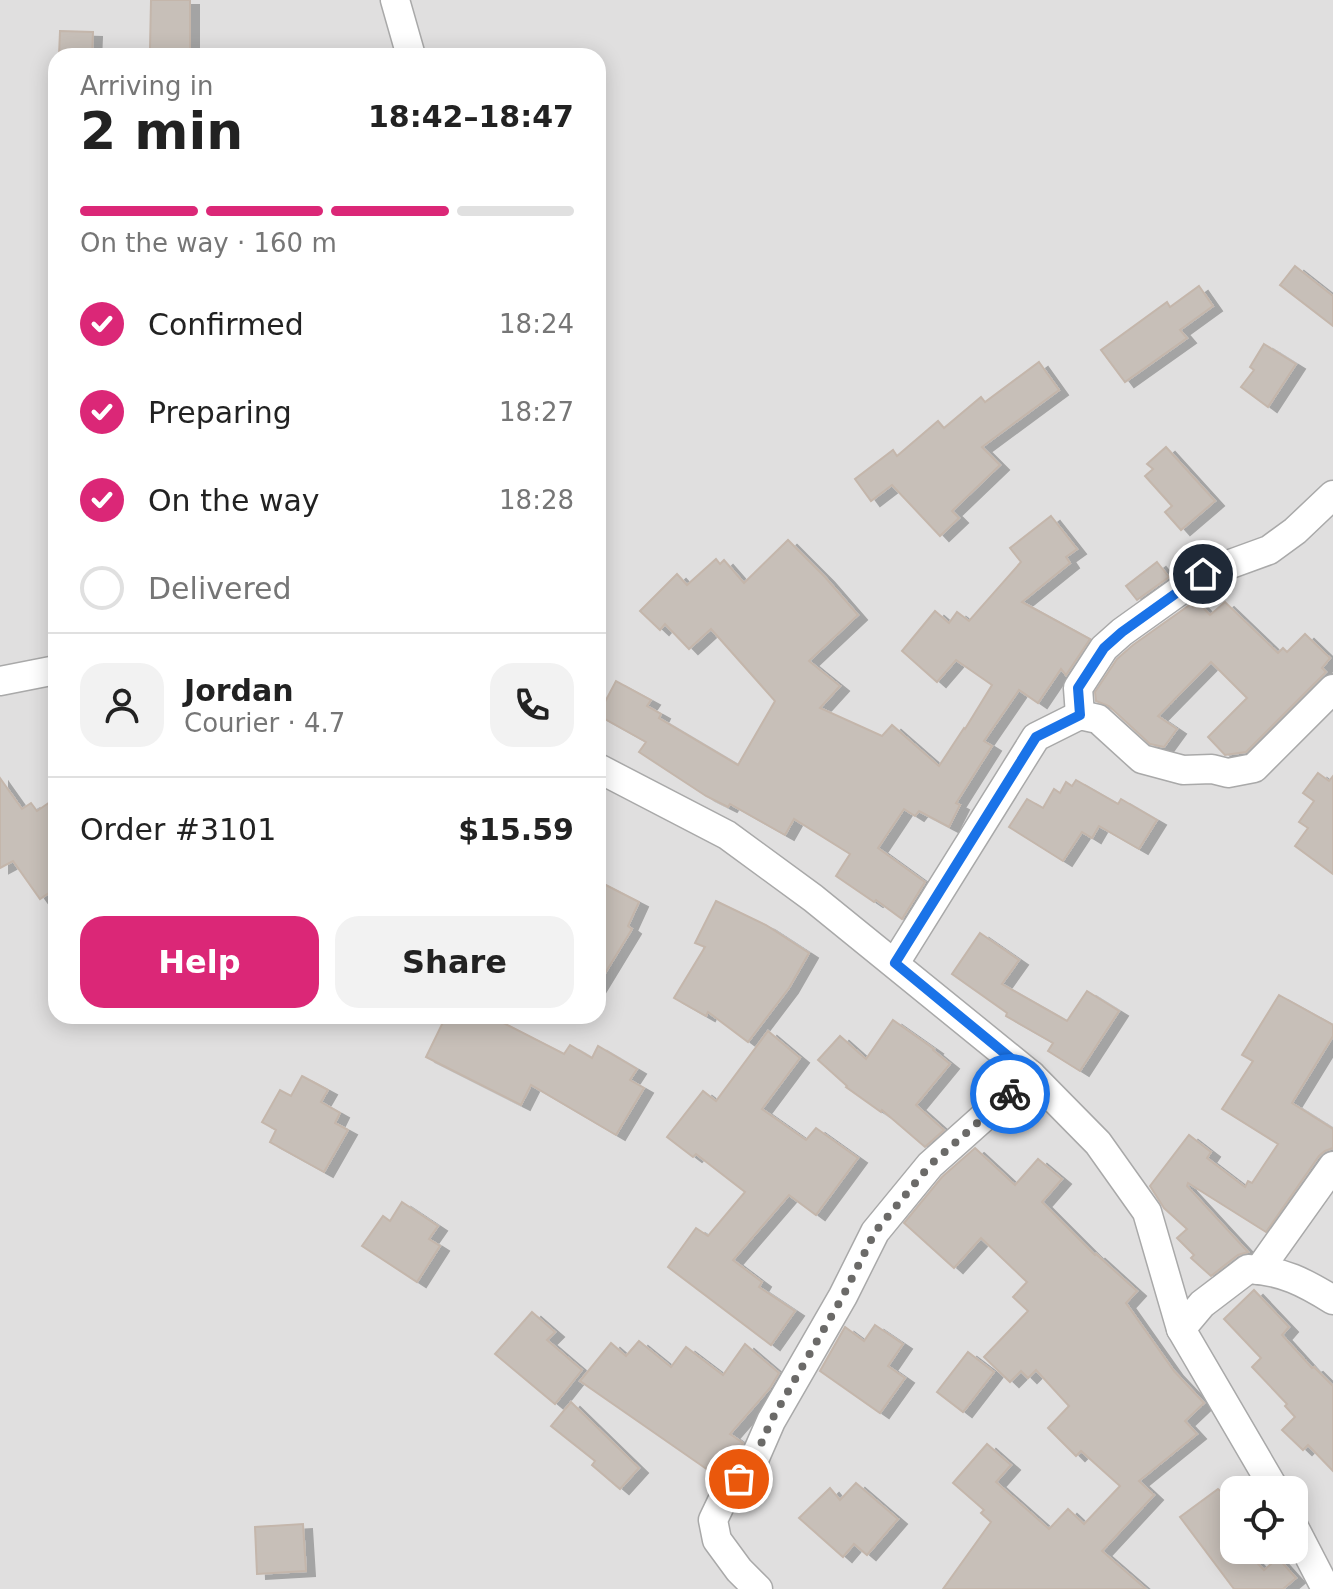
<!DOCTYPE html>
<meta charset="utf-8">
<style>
body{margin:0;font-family:"DejaVu Sans",sans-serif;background:#f2f2f2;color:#222;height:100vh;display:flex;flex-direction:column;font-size:30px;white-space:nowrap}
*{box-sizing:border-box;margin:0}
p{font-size:26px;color:#767676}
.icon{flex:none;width:44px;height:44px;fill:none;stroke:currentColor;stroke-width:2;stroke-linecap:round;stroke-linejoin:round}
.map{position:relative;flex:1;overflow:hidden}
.drawer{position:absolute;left:48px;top:48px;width:558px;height:976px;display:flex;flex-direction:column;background:#fff;border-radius:24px;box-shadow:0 4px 20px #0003}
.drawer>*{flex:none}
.buttons{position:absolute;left:1220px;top:1476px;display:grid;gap:16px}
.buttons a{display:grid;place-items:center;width:88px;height:88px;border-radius:16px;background:#fff;box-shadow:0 4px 20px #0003;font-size:40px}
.pin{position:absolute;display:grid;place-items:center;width:68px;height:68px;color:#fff;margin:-34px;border:4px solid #fff;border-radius:50%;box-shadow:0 2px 8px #0007}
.courier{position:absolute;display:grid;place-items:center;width:80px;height:80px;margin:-40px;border:6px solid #1a73e8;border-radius:50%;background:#fff;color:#222;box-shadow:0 2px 10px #0007}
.head em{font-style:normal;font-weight:800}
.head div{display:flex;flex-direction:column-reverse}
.head{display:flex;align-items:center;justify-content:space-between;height:136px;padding:0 32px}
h1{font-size:52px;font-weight:800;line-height:60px}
.bar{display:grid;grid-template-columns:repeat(4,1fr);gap:12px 8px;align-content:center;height:96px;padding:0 32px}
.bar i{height:10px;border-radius:6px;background:#e0e0e0}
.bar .current{background:#db2777}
.bar p{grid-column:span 4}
.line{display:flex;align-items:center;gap:20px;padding:0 32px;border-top:2px solid #e0e0e0}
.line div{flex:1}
.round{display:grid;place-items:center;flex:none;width:84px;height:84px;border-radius:24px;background:#f2f2f2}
ol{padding:0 32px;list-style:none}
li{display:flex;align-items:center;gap:24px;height:88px}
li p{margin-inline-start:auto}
li .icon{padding:8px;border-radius:50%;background:#db2777;color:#fff;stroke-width:4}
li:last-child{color:#767676}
li i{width:44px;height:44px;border:4px solid #e0e0e0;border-radius:50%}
.cta{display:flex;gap:16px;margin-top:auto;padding:16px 32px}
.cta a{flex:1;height:92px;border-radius:24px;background:#db2777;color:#fff;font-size:32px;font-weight:800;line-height:92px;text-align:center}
.cta a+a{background:#f2f2f2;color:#222}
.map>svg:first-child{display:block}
</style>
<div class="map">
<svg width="1333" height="1589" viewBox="0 0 1333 1589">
<defs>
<filter id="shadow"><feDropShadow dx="9" dy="5" stdDeviation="0" flood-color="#0004"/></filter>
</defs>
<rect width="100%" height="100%" fill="#f2efe9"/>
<path fill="#e0dfdf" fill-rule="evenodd" d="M 0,0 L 1333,0 L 1333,1589 L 0,1589 ZM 56,56 L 598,56 L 598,1016 L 56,1016 ZM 1234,1490 L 1294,1490 L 1294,1550 L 1234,1550 Z"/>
<g fill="#c7bfb8" stroke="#c4b6ab" stroke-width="2" filter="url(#shadow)">
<path d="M 151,0 L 190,0 L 190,49 L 150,49 Z"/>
<path d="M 60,31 L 93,32 L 92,56 L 59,56 Z"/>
<path d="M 1295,266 L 1333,296 L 1333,326 L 1280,285 Z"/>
<path d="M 1199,286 L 1213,306 L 1180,330 L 1187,338 L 1125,382 L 1101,350 L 1167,302 L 1170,307 Z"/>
<path d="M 1264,344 L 1296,364 L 1268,407 L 1241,387 L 1254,370 L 1250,367 Z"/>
<path d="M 1039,362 L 1059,390 L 982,447 L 1000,465 L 952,511 L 959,518 L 940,536 L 892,485 L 871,501 L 855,479 L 893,450 L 897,456 L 938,421 L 944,428 L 981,397 L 985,402 Z"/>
<path d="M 1166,447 L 1215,501 L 1181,530 L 1165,512 L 1172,506 L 1145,476 L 1153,469 L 1147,464 Z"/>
<path d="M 1051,516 L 1077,549 L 1066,557 L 1070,563 L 1022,602 L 1090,639 L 1066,675 L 1061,669 L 1038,703 L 1019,690 L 984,741 L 992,746 L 956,803 L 960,805 L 949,827 L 919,811 L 915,816 L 904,809 L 878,848 L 925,882 L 902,919 L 876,900 L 874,902 L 836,876 L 850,854 L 794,819 L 785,835 L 730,804 L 728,807 L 706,796 L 639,752 L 646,742 L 598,715 L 616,681 L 651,700 L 647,706 L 661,714 L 659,718 L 738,765 L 775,701 L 711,629 L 689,649 L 665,624 L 660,630 L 640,611 L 677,574 L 687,585 L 716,559 L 720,564 L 724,560 L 744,583 L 788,540 L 825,577 L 858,615 L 809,661 L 840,686 L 820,708 L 882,736 L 892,725 L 939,766 L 964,728 L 965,729 L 992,685 L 956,660 L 937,682 L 902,651 L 935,611 L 949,623 L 957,612 L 969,621 L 1021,562 L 1010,548 Z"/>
<path d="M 1157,562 L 1169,577 L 1137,600 L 1126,586 Z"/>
<path d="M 1198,602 L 1210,615 L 1225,602 L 1278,653 L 1283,648 L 1287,652 L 1305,634 L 1330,658 L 1322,668 L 1326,672 L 1246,752 L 1225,755 L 1208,737 L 1247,698 L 1211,662 L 1158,716 L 1177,729 L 1164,747 L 1150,744 L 1109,706 L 1096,701 L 1095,692 L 1117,659 L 1133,645 L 1191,604 L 1193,607 Z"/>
<path d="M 1318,773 L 1329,781 L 1333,776 L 1333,874 L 1295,846 L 1308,828 L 1299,822 L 1314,801 L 1303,793 Z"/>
<path d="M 0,778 L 22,809 L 31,803 L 37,811 L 56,798 L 56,888 L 40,899 L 13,861 L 0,868 Z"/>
<path d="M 1076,780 L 1118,804 L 1121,799 L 1157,820 L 1139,849 L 1099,826 L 1092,838 L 1082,832 L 1063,861 L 1009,827 L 1027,799 L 1043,808 L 1054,789 L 1060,793 L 1066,782 L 1072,786 Z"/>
<path d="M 598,881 L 639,902 L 628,926 L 632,929 L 598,985 Z"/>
<path d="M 716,901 L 766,925 L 809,953 L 789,988 L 748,1042 L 708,1012 L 706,1016 L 674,998 L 705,947 L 695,943 Z"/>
<path d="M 980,933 L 1019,960 L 1002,984 L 1067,1021 L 1087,991 L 1119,1011 L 1080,1071 L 1048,1051 L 1053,1043 L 1006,1016 L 1007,1013 L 952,974 Z"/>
<path d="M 1279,995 L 1333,1025 L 1333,1036 L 1292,1103 L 1333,1129 L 1333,1148 L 1325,1151 L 1319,1156 L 1266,1232 L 1188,1183 L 1187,1186 L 1248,1252 L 1238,1255 L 1211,1276 L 1191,1258 L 1194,1255 L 1177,1238 L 1187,1229 L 1164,1208 L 1150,1186 L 1189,1135 L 1211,1152 L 1207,1158 L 1245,1187 L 1248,1181 L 1252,1183 L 1278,1144 L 1222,1109 L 1253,1061 L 1242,1055 Z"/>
<path d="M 446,1016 L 490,1016 L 564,1054 L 570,1045 L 592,1058 L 598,1046 L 637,1069 L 630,1080 L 644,1088 L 616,1135 L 531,1085 L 521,1105 L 426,1057 Z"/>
<path d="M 893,1020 L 934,1049 L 933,1050 L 950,1064 L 916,1105 L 944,1130 L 925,1147 L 882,1110 L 881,1112 L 846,1087 L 847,1086 L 818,1060 L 840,1036 L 866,1059 Z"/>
<path d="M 768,1031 L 800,1058 L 762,1109 L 806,1140 L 816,1128 L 858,1158 L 816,1215 L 789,1195 L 733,1260 L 762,1282 L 759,1287 L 795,1311 L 771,1345 L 668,1267 L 696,1228 L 708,1236 L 745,1192 L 696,1154 L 693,1157 L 667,1137 L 703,1091 L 716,1101 Z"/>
<path d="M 302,1076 L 328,1090 L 321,1102 L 340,1113 L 335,1123 L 348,1130 L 324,1172 L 270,1142 L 276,1130 L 262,1122 L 280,1090 L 291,1096 Z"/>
<path d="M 975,1148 L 1015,1185 L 1038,1159 L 1062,1179 L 1042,1202 L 1095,1255 L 1096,1254 L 1137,1291 L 1126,1303 L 1174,1371 L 1204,1403 L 1185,1421 L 1197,1434 L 1139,1481 L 1154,1495 L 1102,1551 L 1146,1589 L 943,1589 L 991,1522 L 981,1513 L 984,1510 L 953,1483 L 987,1444 L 1011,1465 L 996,1482 L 1049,1529 L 1068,1509 L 1084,1524 L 1120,1486 L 1081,1451 L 1076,1456 L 1048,1428 L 1069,1406 L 1036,1370 L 1028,1378 L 1021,1371 L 1010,1382 L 984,1357 L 1028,1311 L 1013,1297 L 1027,1282 L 981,1238 L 954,1268 L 904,1223 L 942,1177 Z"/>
<path d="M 402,1202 L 438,1226 L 429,1239 L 440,1246 L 417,1282 L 362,1246 L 383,1216 L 390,1221 Z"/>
<path d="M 1254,1290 L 1289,1327 L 1282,1335 L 1312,1368 L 1314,1367 L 1333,1386 L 1333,1471 L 1308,1445 L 1303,1450 L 1282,1430 L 1295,1417 L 1285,1406 L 1287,1404 L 1252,1367 L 1261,1358 L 1224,1319 Z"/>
<path d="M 532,1312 L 555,1332 L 547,1340 L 582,1370 L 555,1404 L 495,1354 Z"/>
<path d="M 875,1325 L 903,1344 L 888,1366 L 905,1378 L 880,1413 L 820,1371 L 845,1327 L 864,1341 Z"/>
<path d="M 639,1341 L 671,1367 L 686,1347 L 723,1375 L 745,1344 L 779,1373 L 770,1388 L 730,1434 L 743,1443 L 739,1451 L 718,1477 L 580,1381 L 611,1343 L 626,1356 Z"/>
<path d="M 968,1352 L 994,1372 L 963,1412 L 937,1392 Z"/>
<path d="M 571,1402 L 639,1468 L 620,1489 L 592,1465 L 595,1461 L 551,1426 Z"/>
<path d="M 856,1483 L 898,1519 L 867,1555 L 854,1544 L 843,1557 L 799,1518 L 830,1488 L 840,1500 Z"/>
<path d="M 1218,1489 L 1234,1502 L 1234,1550 L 1245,1550 L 1264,1570 L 1278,1558 L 1296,1578 L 1283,1589 L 1234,1589 L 1180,1517 Z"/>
<path d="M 303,1524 L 306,1571 L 257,1574 L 255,1527 Z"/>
</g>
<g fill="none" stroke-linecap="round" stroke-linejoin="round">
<defs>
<g id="street">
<path d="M 395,0 L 411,56"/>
<path d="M 0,681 L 56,670"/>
<path d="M 1080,715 L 1078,688 L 1104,648 L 1122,632 L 1203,574 L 1269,550 L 1295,531 L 1333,495"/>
<path d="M 598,768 L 727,835 L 813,898 L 1031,1075 L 1098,1143 L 1147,1212 L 1181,1329 L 1275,1490"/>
<path d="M 895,963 L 1036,737 L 1080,715 L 1098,719 L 1142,759 L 1183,770 L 1212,769 L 1228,773 L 1254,768 L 1333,689"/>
<path d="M 1259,1270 L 1333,1166"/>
<path d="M 1181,1329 L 1202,1304 L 1248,1269 C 1283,1271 1304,1282 1333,1300"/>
<path d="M 1294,1527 L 1326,1589"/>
<path d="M 758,1589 L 739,1570 L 717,1540 L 713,1520 L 724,1497 L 754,1460 L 771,1421 L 843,1296 L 875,1232 L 930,1165 L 1031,1075"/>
</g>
</defs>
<use href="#street" stroke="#a9a9a9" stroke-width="31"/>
<use href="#street" stroke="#fff" stroke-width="28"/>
</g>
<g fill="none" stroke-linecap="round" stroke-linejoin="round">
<path stroke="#6b6a68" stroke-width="8" stroke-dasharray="0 14.4" d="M 739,1479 L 754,1460 L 771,1421 L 843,1296 L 875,1232 L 930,1165 L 1010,1094"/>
<path stroke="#1a73e8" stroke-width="10" d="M 1010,1094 L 1031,1075 L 895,963 L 1036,737 L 1080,715 L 1078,688 L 1104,648 L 1122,632 L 1203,574"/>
</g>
</svg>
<div class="buttons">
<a><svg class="icon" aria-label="locate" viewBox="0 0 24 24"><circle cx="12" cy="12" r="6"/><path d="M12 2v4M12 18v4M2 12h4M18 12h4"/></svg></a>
</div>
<div class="pin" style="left:739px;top:1479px;background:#ea580c"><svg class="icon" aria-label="bag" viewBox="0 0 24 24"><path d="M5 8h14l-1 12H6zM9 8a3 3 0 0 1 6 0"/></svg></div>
<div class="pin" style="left:1203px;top:574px;background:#1f2937"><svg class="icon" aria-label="home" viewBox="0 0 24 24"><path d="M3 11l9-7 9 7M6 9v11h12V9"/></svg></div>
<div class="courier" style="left:1010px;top:1094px"><svg class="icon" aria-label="bike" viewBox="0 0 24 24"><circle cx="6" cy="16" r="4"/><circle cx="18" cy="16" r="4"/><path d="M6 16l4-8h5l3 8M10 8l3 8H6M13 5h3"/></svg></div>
<section class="drawer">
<div class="head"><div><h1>2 min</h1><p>Arriving in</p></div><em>18:42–18:47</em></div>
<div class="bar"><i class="current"></i><i class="current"></i><i class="current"></i><i></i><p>On the way · 160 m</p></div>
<ol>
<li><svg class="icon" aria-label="check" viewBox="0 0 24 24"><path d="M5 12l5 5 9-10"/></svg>Confirmed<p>18:24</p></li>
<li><svg class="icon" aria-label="check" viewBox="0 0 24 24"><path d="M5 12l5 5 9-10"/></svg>Preparing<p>18:27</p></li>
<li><svg class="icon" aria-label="check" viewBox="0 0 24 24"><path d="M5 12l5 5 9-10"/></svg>On the way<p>18:28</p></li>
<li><i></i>Delivered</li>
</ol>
<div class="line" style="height:144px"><a class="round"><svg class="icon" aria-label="person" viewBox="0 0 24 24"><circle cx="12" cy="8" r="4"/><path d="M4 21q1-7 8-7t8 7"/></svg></a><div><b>Jordan</b><p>Courier · 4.7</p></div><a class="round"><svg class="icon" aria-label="phone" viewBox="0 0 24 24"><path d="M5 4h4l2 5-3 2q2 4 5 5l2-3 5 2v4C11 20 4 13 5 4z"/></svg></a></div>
<div class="line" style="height:104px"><div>Order #3101</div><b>$15.59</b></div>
<div class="cta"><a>Help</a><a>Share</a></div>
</section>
</div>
